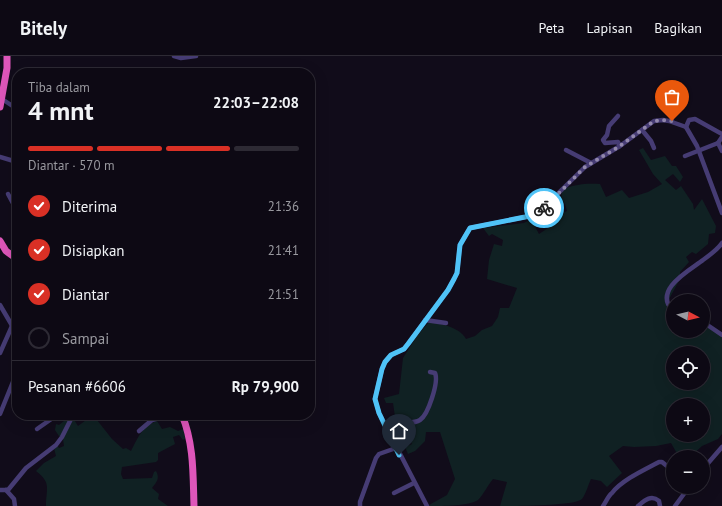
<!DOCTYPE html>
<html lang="id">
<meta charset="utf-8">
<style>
body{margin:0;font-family:"PT Sans",sans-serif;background:#16121d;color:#f1f3f6;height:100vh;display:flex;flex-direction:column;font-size:15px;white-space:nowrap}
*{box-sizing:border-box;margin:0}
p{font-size:13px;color:#9a9aa0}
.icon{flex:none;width:22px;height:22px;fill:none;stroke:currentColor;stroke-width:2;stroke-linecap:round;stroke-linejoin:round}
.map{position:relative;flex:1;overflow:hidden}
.panel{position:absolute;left:12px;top:12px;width:303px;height:352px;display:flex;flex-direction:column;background:#0d0914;border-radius:16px;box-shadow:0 4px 16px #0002,0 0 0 1px #2d2a34}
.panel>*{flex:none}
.needle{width:26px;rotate:97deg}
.controls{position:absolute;left:666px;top:238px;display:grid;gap:8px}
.controls a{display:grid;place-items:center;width:44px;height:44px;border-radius:50%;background:#0d0914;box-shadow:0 4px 16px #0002,0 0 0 1px #2d2a34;font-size:20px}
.pin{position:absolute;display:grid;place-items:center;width:34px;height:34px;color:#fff;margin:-41px -17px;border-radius:50% 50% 50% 0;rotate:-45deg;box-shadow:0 0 4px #0007}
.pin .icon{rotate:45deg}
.courier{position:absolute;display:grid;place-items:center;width:40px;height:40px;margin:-20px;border:3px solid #4fc3f7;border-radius:50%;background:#fff;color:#222;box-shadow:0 1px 5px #0007}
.summary em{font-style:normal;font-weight:800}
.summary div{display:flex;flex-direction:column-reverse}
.summary{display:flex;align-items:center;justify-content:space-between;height:68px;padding:0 16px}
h1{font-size:26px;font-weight:800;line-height:30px}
.bar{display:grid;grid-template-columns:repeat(4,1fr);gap:6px 4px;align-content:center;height:48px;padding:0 16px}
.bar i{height:5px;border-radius:3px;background:#2d2a34}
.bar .selected{background:#d93025}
.bar p{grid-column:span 4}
.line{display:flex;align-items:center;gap:10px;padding:0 16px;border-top:1px solid #2d2a34}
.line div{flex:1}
ol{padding:0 16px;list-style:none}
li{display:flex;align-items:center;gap:12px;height:44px}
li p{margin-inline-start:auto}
li .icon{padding:4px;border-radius:50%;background:#d93025;color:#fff;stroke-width:4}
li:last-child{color:#9a9aa0}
li i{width:22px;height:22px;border:2px solid #2d2a34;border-radius:50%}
header{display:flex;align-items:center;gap:24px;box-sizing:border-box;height:56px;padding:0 20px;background:#0d0914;border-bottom:1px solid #2d2a34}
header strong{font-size:19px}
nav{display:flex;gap:22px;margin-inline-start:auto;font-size:14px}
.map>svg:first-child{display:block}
</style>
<header>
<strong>Bitely</strong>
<nav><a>Peta</a><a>Lapisan</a><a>Bagikan</a></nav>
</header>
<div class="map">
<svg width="722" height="450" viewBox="0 0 722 450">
<rect width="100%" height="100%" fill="#110c1a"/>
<g fill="#102123" fill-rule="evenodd">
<path d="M 643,92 L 651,104 L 665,100 L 672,110 L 676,110 L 683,121 L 680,126 L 673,118 L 665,124 L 676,134 L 681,130 L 693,148 L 694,154 L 702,143 L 716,170 L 715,177 L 709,178 L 708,188 L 696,198 L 692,196 L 686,201 L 689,206 L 680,216 L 680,223 L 668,245 L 669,256 L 673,260 L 673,275 L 703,275 L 703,270 L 719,276 L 722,281 L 722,378 L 718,383 L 702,390 L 690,401 L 679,401 L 671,387 L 656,390 L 634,391 L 623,390 L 609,400 L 622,417 L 607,431 L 601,425 L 591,423 C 588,429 586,438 582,443 C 575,450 515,450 500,450 L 507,426 L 493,423 C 487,430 484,438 478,444 C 469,450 443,450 430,450 L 429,449 L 447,439 L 455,423 L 440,376 L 426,376 L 425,385 L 415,395 L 408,398 L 405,391 L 412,388 L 407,380 L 412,376 L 404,364 L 396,367 L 393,347 L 386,347 L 384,342 L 399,338 L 403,302 L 417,280 L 429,266 C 441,268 460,271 466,283 L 475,280 L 482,274 L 492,270 L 498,261 L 500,252 L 509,252 L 517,232 L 487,223 L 489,204 L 494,188 L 502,190 L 503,184 L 492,178 L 489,180 L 483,172 L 524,167 L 531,163 L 539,178 L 551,170 L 547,162 L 563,157 L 567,155 L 565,148 L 561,143 L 562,134 C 573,128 588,127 600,128 L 606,141 L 622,134 L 629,142 L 648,136 L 662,128 L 653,118 L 639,94 ZM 673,297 L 703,297 L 703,327 L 673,327 ZM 673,349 L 703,349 L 703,379 L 673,379 Z"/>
<path d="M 93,359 L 112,383 L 123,393 L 126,392 L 131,395 C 138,382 142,370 157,365 L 162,373 L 170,371 L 178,375 L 186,372 L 188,380 L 183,384 L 179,379 L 173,381 L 175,388 L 158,397 L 158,404 L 156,406 L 122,411 L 121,418 L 123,423 L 152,422 L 154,416 L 156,415 C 160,422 157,426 152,432 L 159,438 L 158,443 L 168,450 L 46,450 C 46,433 52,427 36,415 L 44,407 L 56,400 L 54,392 L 57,389 L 59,392 L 64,390 L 63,383 L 59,380 L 55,374 L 56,368 L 59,369 L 69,361 L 73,362 L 78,370 Z"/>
</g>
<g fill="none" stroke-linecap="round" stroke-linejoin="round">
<g stroke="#463c74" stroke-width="4.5">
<path d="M 174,0 L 181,2 L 196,0"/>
<path d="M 80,17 L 82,14"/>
<path d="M 2,43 L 17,53"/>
<path d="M 670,52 L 672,65"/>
<path d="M 618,60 L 609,70 L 607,79 L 603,84 L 605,87 L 618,86 L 620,90"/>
<path d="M 686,71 L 689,64 L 695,63 L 722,78"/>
<path d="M 642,74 L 651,85 L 654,92"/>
<path d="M 718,87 L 722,95"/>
<path d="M 566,94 L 591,107"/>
<path d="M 685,100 L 718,87 L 722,81"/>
<path d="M 0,101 L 17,106"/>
<path d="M 8,138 L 15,151 L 17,162"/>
<path d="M 0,249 L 17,278"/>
<path d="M 673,255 C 652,234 690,214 703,204 C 710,199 717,194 722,187"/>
<path d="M 425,264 L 446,267"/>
<path d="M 703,266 L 722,279"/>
<path d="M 0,297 L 12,270"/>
<path d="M 0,358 L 17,316"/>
<path d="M 37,373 L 57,359"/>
<path d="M 139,375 L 152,364 L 159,362 L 164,359"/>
<path d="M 391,381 L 396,369 C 404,364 412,369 420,364 C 428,359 439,326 435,317 L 430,316"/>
<path d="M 703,413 L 722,391"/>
<path d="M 0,434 L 8,434 L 26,412 L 56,389 L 62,381 L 73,359"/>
<path d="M 6,434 L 14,443 L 15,450"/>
<path d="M 394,437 L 414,427"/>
<path d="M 360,450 L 360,446 L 376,402 L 379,398 L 396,392"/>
<path d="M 427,450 L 379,357 L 375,343 L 382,313 L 385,306 L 391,299 L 404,293 L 408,288 L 448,234 L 454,223 L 457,217 L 460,189 L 470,172 L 525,161 L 539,156 L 585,111 L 620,90 L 654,65 L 663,64 L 669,65 L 686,71 L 697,90 L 722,157"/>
<path d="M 603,450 C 606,446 608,440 612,437 C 622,424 644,414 659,406 L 662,406 L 673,415"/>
<path d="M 638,450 C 644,445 651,438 659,445 L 660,450"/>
<path d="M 675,450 L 689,431"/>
</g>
<g stroke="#de56ba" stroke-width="7">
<path d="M 0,51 L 7,12 L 7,0"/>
<path d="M 0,185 L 6,195 L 17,203"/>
<path d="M 182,359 C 194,388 193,419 194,450"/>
</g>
</g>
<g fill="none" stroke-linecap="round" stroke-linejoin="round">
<path stroke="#9288ac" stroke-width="4" stroke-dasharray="0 7.2" d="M 544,152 L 585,111 L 620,90 L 654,65 L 663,64 L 672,65"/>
<path stroke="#4fc3f7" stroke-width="5" d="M 399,399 L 379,357 L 375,343 L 382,313 L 385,306 L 391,299 L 404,293 L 408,288 L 448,234 L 454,223 L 457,217 L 460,189 L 470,172 L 525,161 L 536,158 L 544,152"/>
</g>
</svg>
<div class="controls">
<a><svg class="needle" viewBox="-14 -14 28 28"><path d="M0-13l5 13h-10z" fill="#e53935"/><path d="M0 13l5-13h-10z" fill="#9a9aa0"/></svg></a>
<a><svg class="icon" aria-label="locate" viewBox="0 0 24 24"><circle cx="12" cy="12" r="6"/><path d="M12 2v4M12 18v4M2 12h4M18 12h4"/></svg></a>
<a>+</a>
<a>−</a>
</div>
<div class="pin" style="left:672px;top:65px;background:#ea580c"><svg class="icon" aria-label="bag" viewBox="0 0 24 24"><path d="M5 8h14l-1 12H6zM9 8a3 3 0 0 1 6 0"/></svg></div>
<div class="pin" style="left:399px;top:399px;background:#1f2937"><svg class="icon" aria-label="home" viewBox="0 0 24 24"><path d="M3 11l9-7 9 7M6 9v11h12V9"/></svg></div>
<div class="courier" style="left:544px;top:152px"><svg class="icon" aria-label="bike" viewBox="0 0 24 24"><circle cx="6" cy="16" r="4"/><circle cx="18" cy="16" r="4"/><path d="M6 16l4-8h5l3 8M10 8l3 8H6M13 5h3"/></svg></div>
<section class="panel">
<div class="summary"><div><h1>4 mnt</h1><p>Tiba dalam</p></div><em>22:03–22:08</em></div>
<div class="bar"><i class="selected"></i><i class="selected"></i><i class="selected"></i><i></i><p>Diantar · 570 m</p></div>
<ol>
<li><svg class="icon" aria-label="check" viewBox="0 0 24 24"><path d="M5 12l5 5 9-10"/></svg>Diterima<p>21:36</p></li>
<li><svg class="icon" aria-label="check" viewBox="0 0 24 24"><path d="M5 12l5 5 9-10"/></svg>Disiapkan<p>21:41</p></li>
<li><svg class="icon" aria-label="check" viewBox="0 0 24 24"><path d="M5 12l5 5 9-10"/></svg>Diantar<p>21:51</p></li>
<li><i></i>Sampai</li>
</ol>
<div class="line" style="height:52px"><div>Pesanan #6606</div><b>Rp 79,900</b></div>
</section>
</div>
